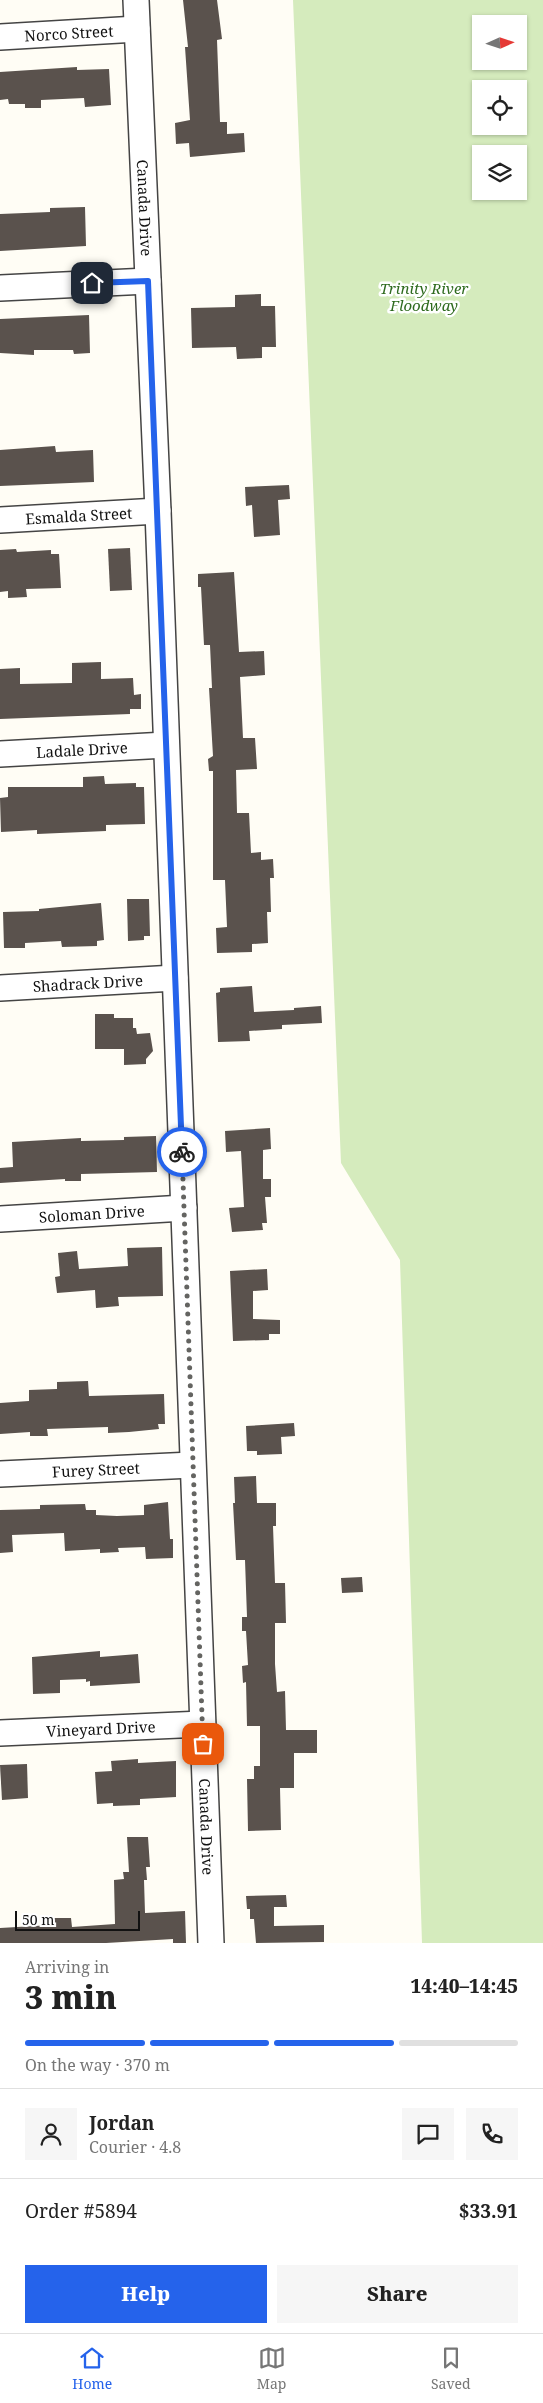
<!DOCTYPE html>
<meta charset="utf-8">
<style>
body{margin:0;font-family:"Noto Serif",serif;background:#f6f6f6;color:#222;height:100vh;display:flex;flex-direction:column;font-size:19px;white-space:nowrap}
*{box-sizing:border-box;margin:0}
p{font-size:16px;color:#767676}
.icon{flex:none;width:28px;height:28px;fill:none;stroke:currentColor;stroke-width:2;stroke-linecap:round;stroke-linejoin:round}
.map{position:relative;height:1943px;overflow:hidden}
.panel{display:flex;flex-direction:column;background:#fff;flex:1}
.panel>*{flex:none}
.needle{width:32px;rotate:87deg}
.tools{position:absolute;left:472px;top:15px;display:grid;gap:10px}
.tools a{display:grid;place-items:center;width:55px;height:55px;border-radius:0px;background:#fff;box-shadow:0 1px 4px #0004;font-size:25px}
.scale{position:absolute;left:15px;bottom:12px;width:125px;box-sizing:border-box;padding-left:5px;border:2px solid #111;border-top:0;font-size:14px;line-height:18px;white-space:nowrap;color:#111;-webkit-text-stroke:4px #fff;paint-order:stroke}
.pin{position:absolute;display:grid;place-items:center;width:42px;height:42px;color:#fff;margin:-21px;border-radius:10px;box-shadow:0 2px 8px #0006}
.courier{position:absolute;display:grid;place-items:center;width:50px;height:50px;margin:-25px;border:4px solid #2563eb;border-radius:50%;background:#fff;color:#222;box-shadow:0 1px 6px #0007}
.summary em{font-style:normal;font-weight:800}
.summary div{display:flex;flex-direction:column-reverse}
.summary{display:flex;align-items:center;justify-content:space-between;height:85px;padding:0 25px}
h1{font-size:32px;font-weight:800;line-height:38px}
.bar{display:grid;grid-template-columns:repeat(4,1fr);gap:8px 5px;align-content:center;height:60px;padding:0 25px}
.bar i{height:6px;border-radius:4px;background:#e0e0e0}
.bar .current{background:#2563eb}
.bar p{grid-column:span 4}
.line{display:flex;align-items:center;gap:12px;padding:0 25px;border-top:1px solid #e0e0e0}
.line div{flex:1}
.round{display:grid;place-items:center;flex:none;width:52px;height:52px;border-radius:0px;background:#f6f6f6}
.action{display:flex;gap:10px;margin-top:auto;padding:10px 25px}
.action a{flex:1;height:58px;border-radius:0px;background:#2563eb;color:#fff;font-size:20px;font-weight:800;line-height:58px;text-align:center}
.action a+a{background:#f6f6f6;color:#222}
.tabs{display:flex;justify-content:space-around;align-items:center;height:70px;border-top:1px solid #e0e0e0;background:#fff;font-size:14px;color:#767676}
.tabs a{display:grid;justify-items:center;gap:2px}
.tabs .current{color:#2563eb}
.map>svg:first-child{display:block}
</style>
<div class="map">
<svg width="543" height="1943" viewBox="0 0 543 1943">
<rect width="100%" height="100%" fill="#fffdf5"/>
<path fill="#d5ebbd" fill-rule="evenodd" d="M 293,0 L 543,0 L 543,1943 L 422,1943 L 400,1260 L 341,1163 ZM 481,24 L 519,24 L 519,61 L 481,61 ZM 481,89 L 519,89 L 519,126 L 481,126 ZM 481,154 L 519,154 L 519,191 L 481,191 Z"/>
<g fill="#5a524d">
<path d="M 183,0 L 217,0 L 222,39 L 217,40 L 220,122 L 227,122 L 227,134 L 244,133 L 245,152 L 190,157 L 189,143 L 176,144 L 175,123 L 190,120 L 185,47 L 188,47 Z"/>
<path d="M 77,67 L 77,70 L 109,69 L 111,105 L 85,107 L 84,98 L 41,100 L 41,108 L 25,108 L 25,104 L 9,104 L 8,99 L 0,100 L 0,72 Z"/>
<path d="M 85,207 L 86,246 L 0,251 L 0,214 L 50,212 L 50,208 Z"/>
<path d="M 261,294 L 261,306 L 275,306 L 276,347 L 262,347 L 262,358 L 237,359 L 236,347 L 192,348 L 191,308 L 235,307 L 235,295 Z"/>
<path d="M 89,315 L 90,353 L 74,354 L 73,350 L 34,350 L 34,355 L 0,353 L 0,319 Z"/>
<path d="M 55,446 L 56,452 L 93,450 L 94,482 L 0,486 L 0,450 Z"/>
<path d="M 289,485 L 290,499 L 278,500 L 280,535 L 254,537 L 252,505 L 246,506 L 245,487 Z"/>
<path d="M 130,548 L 132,590 L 110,591 L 108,549 Z"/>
<path d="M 16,549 L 17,552 L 51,550 L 51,554 L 59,554 L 61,588 L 26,589 L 27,597 L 8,598 L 8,591 L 0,592 L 0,550 Z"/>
<path d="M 234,572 L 239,652 L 264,651 L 265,675 L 240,677 L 243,738 L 255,738 L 257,769 L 236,770 L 237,813 L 249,813 L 251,853 L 261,852 L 261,860 L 273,859 L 274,878 L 270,878 L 271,912 L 267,912 L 268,943 L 252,944 L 252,952 L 217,953 L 216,928 L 227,927 L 225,880 L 213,880 L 213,771 L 209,771 L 208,759 L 213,756 L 209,688 L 212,688 L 210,645 L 204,645 L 201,587 L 198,587 L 198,574 Z"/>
<path d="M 101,662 L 101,679 L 133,678 L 134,695 L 141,694 L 141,709 L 130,709 L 130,714 L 0,719 L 0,669 L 20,668 L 20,684 L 72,683 L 72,663 Z"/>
<path d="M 104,776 L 105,784 L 136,783 L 136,787 L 144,787 L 145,824 L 106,825 L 106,831 L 37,834 L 37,830 L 1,832 L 0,798 L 8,797 L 8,787 L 83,787 L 83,777 Z"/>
<path d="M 127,899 L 149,899 L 150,936 L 144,936 L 144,940 L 128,941 Z"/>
<path d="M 101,903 L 104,940 L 97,941 L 97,946 L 62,947 L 61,941 L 25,943 L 25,948 L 4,948 L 3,912 L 39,911 L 39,909 Z"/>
<path d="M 252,986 L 254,1012 L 294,1010 L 294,1008 L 321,1006 L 322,1023 L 282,1025 L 282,1029 L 249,1031 L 250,1041 L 218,1042 L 216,993 L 220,992 L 220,988 Z"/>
<path d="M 95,1014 L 114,1014 L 114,1018 L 133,1018 L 133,1028 L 136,1028 L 137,1034 L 150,1033 L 153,1051 L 146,1059 L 146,1064 L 124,1065 L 124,1049 L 95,1049 Z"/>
<path d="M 270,1128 L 271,1149 L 263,1150 L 263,1179 L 271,1179 L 271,1197 L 265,1197 L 267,1223 L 262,1223 L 263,1230 L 232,1232 L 229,1208 L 244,1207 L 241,1151 L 226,1152 L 225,1131 Z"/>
<path d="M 156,1136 L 157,1172 L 81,1174 L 81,1181 L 65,1181 L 65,1179 L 0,1183 L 0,1168 L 13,1167 L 12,1142 L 81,1138 L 81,1141 L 124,1140 L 124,1137 Z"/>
<path d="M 162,1247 L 163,1296 L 118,1297 L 119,1306 L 96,1308 L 95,1290 L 57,1293 L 55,1277 L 60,1276 L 58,1253 L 77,1251 L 79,1269 L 128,1266 L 127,1248 Z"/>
<path d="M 267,1269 L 268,1290 L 253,1291 L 253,1319 L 280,1320 L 280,1334 L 269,1334 L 269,1340 L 233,1341 L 230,1271 Z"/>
<path d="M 88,1381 L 89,1396 L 164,1394 L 165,1424 L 158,1424 L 159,1429 L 129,1432 L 108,1433 L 108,1427 L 47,1429 L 48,1436 L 30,1436 L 30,1432 L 0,1434 L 0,1403 L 29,1401 L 29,1390 L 57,1389 L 57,1382 Z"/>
<path d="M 294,1423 L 295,1436 L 281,1437 L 282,1454 L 257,1455 L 257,1451 L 247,1451 L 246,1426 Z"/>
<path d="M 256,1476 L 257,1503 L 276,1503 L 276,1526 L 273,1526 L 275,1583 L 285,1583 L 286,1623 L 275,1623 L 275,1664 L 277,1692 L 285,1691 L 286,1730 L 317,1730 L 317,1753 L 294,1753 L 294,1788 L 280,1788 L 281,1830 L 248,1831 L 247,1779 L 254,1779 L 254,1766 L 260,1766 L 260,1726 L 247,1726 L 246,1682 L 243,1683 L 242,1666 L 248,1665 L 246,1631 L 242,1631 L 242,1617 L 247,1617 L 245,1560 L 236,1560 L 233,1503 L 235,1503 L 234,1477 Z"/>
<path d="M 168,1502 L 170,1539 L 173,1539 L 173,1558 L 146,1559 L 145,1547 L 118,1548 L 119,1552 L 100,1553 L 100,1549 L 65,1551 L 64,1533 L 12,1535 L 13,1552 L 0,1553 L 0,1510 L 40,1509 L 40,1505 L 85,1504 L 86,1510 L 96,1510 L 96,1515 L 117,1516 L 144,1515 L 144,1505 Z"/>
<path d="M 362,1577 L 363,1592 L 342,1593 L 341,1578 Z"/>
<path d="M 100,1651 L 100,1657 L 138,1654 L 140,1683 L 90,1686 L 90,1681 L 86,1682 L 86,1679 L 60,1680 L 60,1693 L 33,1694 L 32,1657 Z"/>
<path d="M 138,1759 L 138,1763 L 176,1761 L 176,1797 L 140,1799 L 140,1805 L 113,1806 L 113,1803 L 97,1804 L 95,1772 L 112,1771 L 111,1761 Z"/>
<path d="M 27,1764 L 28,1798 L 2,1800 L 0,1765 Z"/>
<path d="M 127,1837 L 148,1837 L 150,1867 L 146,1867 L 147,1880 L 144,1880 L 145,1913 L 185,1911 L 186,1943 L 173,1943 L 173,1939 L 106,1943 L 0,1943 L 0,1928 L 52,1925 L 52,1918 L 71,1918 L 72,1927 L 115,1924 L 114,1880 L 124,1879 L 123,1872 L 129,1872 Z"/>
<path d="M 286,1895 L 287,1907 L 274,1907 L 274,1926 L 324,1925 L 324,1942 L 256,1943 L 254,1919 L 250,1919 L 250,1909 L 247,1909 L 246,1896 Z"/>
</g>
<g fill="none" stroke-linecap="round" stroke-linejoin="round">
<defs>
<g id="minor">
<path id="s1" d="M 136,0 L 158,511 L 211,1943"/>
<path id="s2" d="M 0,37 L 137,29"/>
<path d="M 0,288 L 148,281"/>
<path id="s3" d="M 0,520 L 158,511"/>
<path id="s4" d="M 0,754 L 166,745"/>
<path id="s5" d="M 0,988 L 175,978"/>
<path id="s6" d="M 0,1219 L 184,1208"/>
<path id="s7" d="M 0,1474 L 192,1465"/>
<path id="s8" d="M 0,1733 L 202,1724"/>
</g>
</defs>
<use href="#minor" stroke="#444" stroke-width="28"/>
<use href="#minor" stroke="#fff" stroke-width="25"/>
</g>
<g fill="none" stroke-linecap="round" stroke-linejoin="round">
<path stroke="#646461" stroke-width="5" stroke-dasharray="0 9" d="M 182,1152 L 203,1744"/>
<path stroke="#2563eb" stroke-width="6" d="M 92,283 L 148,281 L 182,1152"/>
</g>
<g text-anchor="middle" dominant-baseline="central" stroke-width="5" stroke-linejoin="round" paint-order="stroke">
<g font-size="15" fill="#111" stroke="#fff">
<text stroke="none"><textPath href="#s2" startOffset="69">Norco Street</textPath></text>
<text stroke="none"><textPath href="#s1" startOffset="208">Canada Drive</textPath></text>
<text stroke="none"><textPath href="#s3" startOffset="79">Esmalda Street</textPath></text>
<text stroke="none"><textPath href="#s4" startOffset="82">Ladale Drive</textPath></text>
<text stroke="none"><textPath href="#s5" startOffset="88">Shadrack Drive</textPath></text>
<text stroke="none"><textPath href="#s6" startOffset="92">Soloman Drive</textPath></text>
<text stroke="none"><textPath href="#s7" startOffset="96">Furey Street</textPath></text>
<text stroke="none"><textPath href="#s8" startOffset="101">Vineyard Drive</textPath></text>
<text stroke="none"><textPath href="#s1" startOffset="1828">Canada Drive</textPath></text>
</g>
<g font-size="15" font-style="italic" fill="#2f6b1f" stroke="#fff">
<text x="424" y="288">Trinity River<tspan x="424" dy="17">Floodway</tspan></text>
</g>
</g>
</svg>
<div class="tools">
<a><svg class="needle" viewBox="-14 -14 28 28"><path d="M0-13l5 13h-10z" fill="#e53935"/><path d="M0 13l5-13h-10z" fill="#767676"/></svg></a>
<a><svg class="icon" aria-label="locate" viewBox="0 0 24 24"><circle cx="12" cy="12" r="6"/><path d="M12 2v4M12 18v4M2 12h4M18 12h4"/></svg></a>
<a><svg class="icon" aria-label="layers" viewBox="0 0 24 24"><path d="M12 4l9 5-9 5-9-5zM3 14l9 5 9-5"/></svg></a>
</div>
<div class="scale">50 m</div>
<div class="pin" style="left:203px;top:1744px;background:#ea580c"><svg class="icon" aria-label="bag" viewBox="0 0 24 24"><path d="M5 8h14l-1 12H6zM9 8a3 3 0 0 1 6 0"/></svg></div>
<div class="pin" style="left:92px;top:283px;background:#1f2937"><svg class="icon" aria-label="home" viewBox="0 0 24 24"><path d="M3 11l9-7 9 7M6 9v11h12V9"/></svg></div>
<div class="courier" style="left:182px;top:1152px"><svg class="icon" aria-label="bike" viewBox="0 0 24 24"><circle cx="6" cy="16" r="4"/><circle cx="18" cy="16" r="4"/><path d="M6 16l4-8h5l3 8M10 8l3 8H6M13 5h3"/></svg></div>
</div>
<section class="panel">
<div class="summary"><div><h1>3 min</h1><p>Arriving in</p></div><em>14:40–14:45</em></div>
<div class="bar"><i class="current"></i><i class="current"></i><i class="current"></i><i></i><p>On the way · 370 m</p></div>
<div class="line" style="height:90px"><a class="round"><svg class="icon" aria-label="person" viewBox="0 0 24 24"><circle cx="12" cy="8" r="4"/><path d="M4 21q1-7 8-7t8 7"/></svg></a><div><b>Jordan</b><p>Courier · 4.8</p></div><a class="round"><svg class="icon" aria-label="chat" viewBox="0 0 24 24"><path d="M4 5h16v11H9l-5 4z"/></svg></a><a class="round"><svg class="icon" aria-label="phone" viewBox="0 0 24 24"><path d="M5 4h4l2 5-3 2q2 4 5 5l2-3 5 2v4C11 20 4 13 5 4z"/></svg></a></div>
<div class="line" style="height:65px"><div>Order #5894</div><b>$33.91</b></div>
<div class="action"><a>Help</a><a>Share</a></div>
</section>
<nav class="tabs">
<a class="current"><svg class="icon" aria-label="home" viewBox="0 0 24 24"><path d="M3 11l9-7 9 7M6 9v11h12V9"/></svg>Home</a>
<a><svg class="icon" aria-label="map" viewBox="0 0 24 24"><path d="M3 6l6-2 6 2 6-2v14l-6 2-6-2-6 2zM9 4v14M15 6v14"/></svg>Map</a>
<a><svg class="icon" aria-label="saved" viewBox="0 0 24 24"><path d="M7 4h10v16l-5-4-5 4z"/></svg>Saved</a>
</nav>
